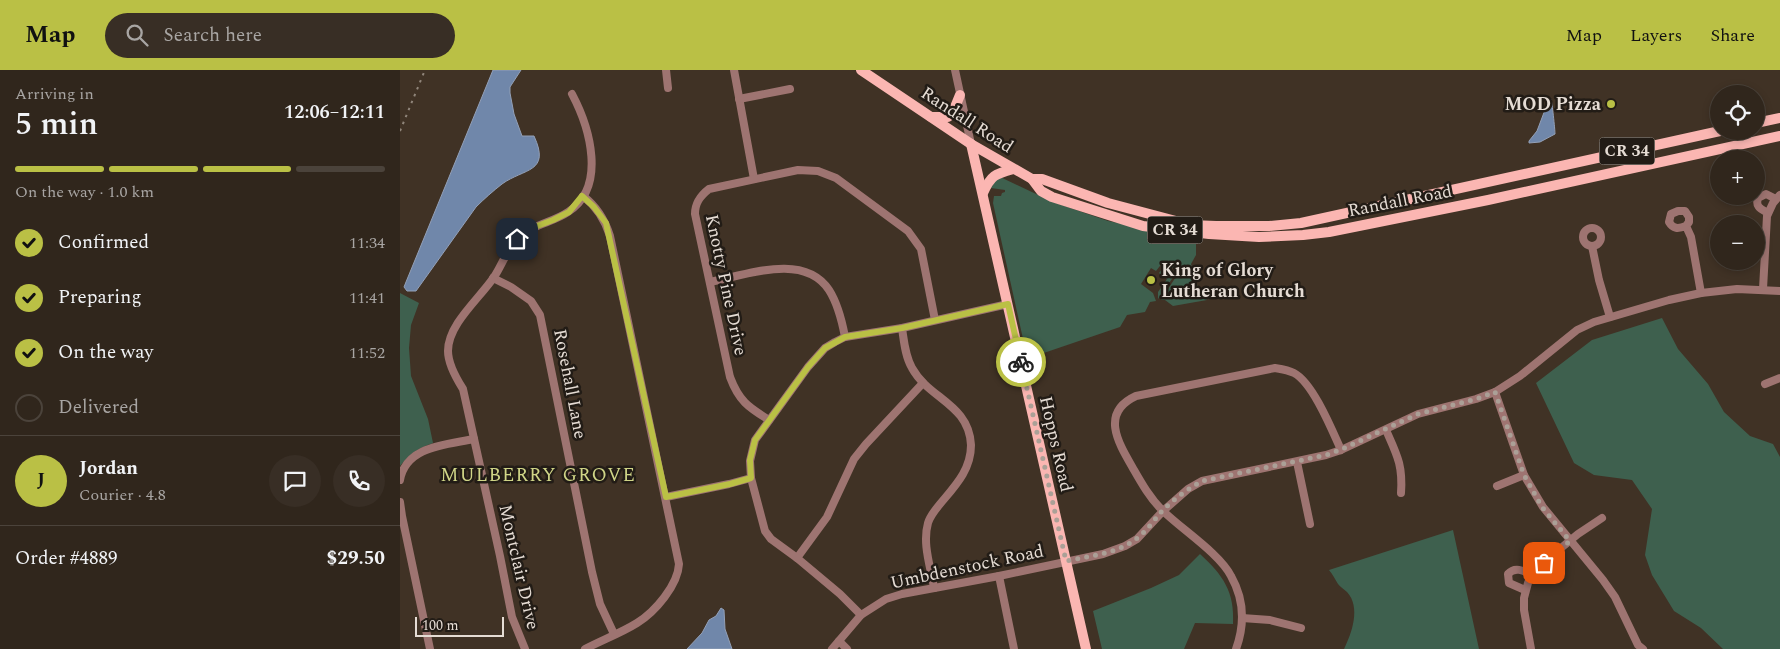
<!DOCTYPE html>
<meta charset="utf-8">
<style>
body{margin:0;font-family:Spectral,serif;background:#382e25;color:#f1f3f6;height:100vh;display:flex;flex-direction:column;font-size:19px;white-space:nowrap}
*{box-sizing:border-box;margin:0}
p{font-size:16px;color:#a8a5a3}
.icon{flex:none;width:28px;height:28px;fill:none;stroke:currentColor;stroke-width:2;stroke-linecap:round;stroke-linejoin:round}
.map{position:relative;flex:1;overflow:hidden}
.sheet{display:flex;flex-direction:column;background:#30261c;width:400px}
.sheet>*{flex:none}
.buttons{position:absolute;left:1310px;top:15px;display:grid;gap:10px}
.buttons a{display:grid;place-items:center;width:55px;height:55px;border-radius:50%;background:#30261c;box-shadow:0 2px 8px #0003,0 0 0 1px #4b433b;font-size:25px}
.scale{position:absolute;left:15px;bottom:12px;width:89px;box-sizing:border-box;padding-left:5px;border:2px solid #e5dcd4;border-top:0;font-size:14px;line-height:18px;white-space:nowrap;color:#e5dcd4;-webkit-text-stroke:4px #221c16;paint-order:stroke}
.pin{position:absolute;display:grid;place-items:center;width:42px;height:42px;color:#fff;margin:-21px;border-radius:10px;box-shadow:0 2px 8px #0006}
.courier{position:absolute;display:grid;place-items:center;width:50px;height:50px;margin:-25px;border:4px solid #bac045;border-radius:50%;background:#fff;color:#222;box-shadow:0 1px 6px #0007}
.overview em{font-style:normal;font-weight:600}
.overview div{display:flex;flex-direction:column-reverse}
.overview{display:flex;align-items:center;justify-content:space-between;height:85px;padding:0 15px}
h1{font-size:32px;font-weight:600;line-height:38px}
.bar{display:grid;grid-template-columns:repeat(4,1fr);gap:8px 5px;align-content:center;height:60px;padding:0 15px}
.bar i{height:6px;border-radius:4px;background:#4b433b}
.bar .current{background:#bac045}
.bar p{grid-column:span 4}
.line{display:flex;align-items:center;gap:12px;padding:0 15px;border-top:1px solid #4b433b}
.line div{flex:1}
.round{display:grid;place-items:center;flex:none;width:52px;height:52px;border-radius:26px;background:#382e25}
ol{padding:0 15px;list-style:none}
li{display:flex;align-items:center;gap:15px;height:55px}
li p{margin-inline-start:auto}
li .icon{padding:5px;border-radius:50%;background:#bac045;color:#111;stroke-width:4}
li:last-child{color:#a8a5a3}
li i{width:28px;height:28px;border:2px solid #4b433b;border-radius:50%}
header{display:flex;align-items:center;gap:30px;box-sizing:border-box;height:70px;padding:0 25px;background:#bac045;color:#111}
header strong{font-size:24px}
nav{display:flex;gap:28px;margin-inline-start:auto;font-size:18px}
.search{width:350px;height:45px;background:#382e25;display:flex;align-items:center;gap:12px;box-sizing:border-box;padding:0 18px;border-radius:28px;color:#a8a5a3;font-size:19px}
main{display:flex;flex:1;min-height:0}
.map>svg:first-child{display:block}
</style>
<header>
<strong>Map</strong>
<div class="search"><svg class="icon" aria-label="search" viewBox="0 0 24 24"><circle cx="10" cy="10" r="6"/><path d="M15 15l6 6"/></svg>Search here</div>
<nav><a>Map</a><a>Layers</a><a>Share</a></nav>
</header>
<main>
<section class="sheet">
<div class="overview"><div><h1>5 min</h1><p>Arriving in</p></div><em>12:06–12:11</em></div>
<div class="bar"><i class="current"></i><i class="current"></i><i class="current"></i><i></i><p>On the way · 1.0 km</p></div>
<ol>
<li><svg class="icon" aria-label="check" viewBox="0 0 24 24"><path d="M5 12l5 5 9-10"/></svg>Confirmed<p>11:34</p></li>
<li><svg class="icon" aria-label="check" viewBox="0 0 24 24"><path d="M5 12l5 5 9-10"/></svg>Preparing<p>11:41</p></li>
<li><svg class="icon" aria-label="check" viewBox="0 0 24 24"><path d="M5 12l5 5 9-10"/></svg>On the way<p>11:52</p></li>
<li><i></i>Delivered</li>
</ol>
<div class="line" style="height:90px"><b class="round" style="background:#bac045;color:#111">J</b><div><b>Jordan</b><p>Courier · 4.8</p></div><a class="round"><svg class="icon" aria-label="chat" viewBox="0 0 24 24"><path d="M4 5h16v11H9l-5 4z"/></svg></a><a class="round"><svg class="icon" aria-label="phone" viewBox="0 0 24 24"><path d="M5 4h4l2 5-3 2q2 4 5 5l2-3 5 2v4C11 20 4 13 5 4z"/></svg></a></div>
<div class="line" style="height:65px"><div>Order #4889</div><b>$29.50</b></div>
</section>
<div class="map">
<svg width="1380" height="579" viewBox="0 0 1380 579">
<rect width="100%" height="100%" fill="#403225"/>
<g fill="#3e604e">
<path d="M 598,106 L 653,132 L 708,151 L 796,169 L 796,185 L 791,194 L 796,213 L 807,230 L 773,236 L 765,230 L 761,230 L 779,202 L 763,192 L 756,201 L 751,198 L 741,214 L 753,223 L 756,231 L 750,232 L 745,242 L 727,245 L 720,257 L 632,287 L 627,287 L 593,133 L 594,126 L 601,126 L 602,123 L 605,122 L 605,120 L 591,118 Z"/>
<path d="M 765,195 L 776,203 L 758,229 L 758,222 L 767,209 L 759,203 Z"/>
<path d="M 0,223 L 19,233 L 11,255 L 9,278 L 11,306 L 28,349 L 33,373 C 18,378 10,384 0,396 Z"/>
<path d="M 1262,248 L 1278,279 L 1308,314 L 1324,342 L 1350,366 L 1373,374 L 1380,387 L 1380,579 L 1323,579 L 1301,558 L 1274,541 L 1252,505 L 1245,485 L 1252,439 L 1232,410 L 1194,405 L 1174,393 L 1136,313 L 1192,270 Z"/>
<path d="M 1053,460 L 1079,579 L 944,579 C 952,563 961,537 947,522 C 944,519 940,517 938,514 C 935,509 933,505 929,500 Z"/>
<path d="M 800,484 C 823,505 835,522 833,554 L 795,553 L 784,579 L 702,579 L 693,541 L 751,518 L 779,505 Z"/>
</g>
<g fill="#7087aa" stroke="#93a0b7">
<path d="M 93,0 L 121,0 L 110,17 L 110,23 L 114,44 L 122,66 L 134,66 C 151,103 124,98 102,114 C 93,121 84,129 76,137 L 16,221 L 7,221 L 4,217 L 6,212 Z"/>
<path d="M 1151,29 C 1152,32 1155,59 1155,64 L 1140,72 L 1129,73 L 1129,71 L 1137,61 L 1148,32 Z"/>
<path d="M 321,538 L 324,540 L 325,559 L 332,579 L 287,579 L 302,563 L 309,550 L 316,546 Z"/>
</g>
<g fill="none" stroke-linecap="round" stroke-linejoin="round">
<g stroke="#9e7471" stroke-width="8">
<path d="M 266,0 L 268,18"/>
<path d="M 334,0 L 354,109"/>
<path d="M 555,0 L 571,74"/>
<path d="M 339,29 L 390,19"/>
<path d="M 183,126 C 196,136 205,150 210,166 L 279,494 C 278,515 255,542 237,553 C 221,563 202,570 185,579"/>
<path d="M 1368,143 C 1361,139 1355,137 1358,128 L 1366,124 L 1376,129"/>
<path d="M 1286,156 C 1278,159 1273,159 1269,152 L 1271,144 L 1278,141 L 1285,141 L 1289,147 L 1289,152 L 1286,156 L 1291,167 L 1301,223"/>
<circle cx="1192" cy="167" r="9"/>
<path d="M 1192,176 L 1199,210 L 1210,247"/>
<path d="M 93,208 L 111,217 L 131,231 L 140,245 L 192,502 L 200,534 L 214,564"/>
<path d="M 310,212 C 346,205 404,182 429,220 C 438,234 442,251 445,267"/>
<path d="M 1363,219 L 1367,146 L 1373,133 L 1380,125"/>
<path d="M 502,258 C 504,271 505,286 512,298 C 529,329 569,334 571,375 C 571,400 555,416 540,434 C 535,440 530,446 528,453 C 522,474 531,498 534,518"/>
<path d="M 1365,314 L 1380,308"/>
<path d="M 1095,322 L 1124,405 L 1143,437 L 1203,510 L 1215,527 L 1238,575 L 1243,579"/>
<path d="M 369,350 C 348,337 339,331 330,307 L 295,144 C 295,133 300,126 309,119 L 398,100 L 418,101 L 436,108 L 508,161 L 521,179 L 535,250"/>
<path d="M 986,360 C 997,385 1003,395 1001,423"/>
<path d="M 897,392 L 910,454"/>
<path d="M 0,410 C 6,376 46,375 74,369"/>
<path d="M 1097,416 L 1124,405"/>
<path d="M 266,427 L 329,414 L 351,408"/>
<path d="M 0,432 L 2,446 L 30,579"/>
<path d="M 397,488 L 427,447 L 454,389 L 466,374 L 523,313"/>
<path d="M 599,506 L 614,579"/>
<path d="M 1125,520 L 1109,513 L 1108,504 C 1115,496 1124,501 1132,505"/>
<path d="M 461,545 L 440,524 L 397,488 L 371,469 L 365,461 L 351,408 L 350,391 L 355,370 L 408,297 L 425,278 L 435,272 L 445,267 L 502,258 L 608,234"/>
<path d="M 842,548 L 870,550 L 901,558"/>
<path d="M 439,571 L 447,579"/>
<path d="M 125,579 L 112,547 L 100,486 L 63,319 C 56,308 48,294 48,281 C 48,254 80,228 94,207 C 102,195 107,179 118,169 C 132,154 152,153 168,142 C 207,117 190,58 172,24"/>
<path d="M 432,579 L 461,545 L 486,529 L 502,524 L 599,506 L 703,484 L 725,476 L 737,469 L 763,441 L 788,419 L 802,411 L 926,385 L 941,380 L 1018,344 L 1076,329 L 1095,322 L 1120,306 L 1177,260 L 1194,252 L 1269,230 L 1301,223 L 1337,219 L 1380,221"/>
<path d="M 836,579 C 845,554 844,529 831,506 C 819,483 781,459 762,440 C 750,428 742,414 734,400 C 719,374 699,343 736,326 L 875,298 C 881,299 888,300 894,303 C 913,313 932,360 941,380"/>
<path d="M 1131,579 L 1124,540 L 1124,528 L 1128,513 L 1133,501 L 1178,464 L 1202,448"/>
</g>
<g stroke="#fbb6b2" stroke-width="10">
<path d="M 461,0 L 571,74 L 632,109 L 641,121 L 652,127 L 743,156 L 809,164 L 859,167 L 903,165 L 929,162 L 1088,130 L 1380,66"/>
<path d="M 531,47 L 548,47 L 553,42 L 560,25"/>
<path d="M 1356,53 L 1380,48"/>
<path d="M 571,74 L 686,579"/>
<path d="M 632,109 L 642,109 L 708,133 L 791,155 L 816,156 L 869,156 L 901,153 L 1320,61"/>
<path d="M 583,123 C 591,105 595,104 613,99"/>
</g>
<path stroke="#90857a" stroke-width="2" stroke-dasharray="2.5 5" stroke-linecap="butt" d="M 0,61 L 25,0"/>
</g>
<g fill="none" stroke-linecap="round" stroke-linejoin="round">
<path stroke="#aba097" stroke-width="5" stroke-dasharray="0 9" d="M 621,292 L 666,491 C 690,486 716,484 736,469 C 746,462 754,450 762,441 C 774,429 788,419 802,411 L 926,385 L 940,380 L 1018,344 L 1076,329 L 1095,322 L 1124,405 L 1142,437 L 1170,471 L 1144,493"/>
<path stroke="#bac045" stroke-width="6" d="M 117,169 L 132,158 L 153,150 L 169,142 L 182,126 L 194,137 L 206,153 L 266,427 L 330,414 L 351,408 L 350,390 L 355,370 L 408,297 L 425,278 L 445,267 L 502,258 L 608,234 L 621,292"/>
</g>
<g fill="#bac045" stroke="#221c16" stroke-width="2">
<circle cx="1211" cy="34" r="5"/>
<circle cx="751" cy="210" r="5"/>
</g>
<g text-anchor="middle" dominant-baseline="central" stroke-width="5" stroke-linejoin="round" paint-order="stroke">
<g fill="#221c16" stroke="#aaa29b" stroke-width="1">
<rect x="1199.5" y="67.5" width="55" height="27" rx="4"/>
<rect x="747.5" y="146.5" width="55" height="27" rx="4"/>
</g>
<g font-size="16" font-weight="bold" fill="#e5dcd4">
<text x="1227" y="81">CR 34</text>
<text x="775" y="160">CR 34</text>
</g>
<g font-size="18" font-weight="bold" fill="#e5dcd4" stroke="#221c16" text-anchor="end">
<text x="1201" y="34">MOD Pizza</text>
<text x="761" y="200" text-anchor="start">King of Glory<tspan x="761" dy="21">Lutheran Church</tspan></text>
</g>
<g font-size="18" fill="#e5dcd4" stroke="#221c16">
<text transform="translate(567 50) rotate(33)">Randall Road</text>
<text transform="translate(1000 131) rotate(-11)">Randall Road</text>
<text transform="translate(326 215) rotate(78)">Knotty Pine Drive</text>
<text transform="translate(170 314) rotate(79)">Rosehall Lane</text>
<text transform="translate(656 374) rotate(77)">Hopps Road</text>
<text transform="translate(119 497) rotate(77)">Montclair Drive</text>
<text transform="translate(567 497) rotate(-12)">Umbdenstock Road</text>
</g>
<g font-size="19" letter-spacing="1" fill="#d0d587" stroke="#221c16">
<text x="138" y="405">MULBERRY GROVE</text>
</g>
</g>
</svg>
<div class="buttons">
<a><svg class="icon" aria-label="locate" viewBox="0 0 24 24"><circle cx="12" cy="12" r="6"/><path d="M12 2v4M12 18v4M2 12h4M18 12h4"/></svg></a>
<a>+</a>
<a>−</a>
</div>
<div class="scale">100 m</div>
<div class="pin" style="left:1144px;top:493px;background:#ea580c"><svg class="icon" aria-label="bag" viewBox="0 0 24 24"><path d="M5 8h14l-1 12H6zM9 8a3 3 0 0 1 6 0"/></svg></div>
<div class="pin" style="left:117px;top:169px;background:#1f2937"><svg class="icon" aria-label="home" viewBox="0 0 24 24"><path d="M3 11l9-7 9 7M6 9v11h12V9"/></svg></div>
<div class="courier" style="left:621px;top:292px"><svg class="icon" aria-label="bike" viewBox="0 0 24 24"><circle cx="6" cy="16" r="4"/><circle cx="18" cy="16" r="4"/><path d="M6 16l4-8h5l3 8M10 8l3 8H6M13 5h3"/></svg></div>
</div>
</main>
